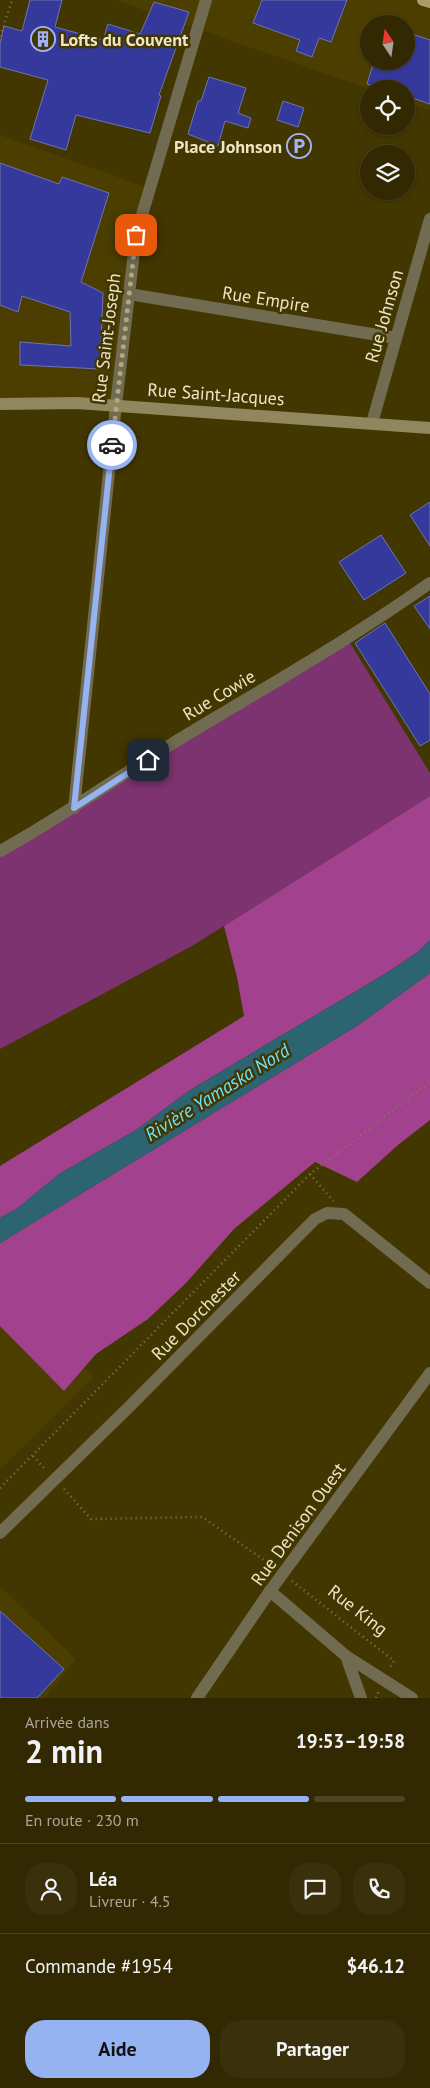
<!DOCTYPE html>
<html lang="fr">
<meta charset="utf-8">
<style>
body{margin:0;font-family:"PT Sans",sans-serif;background:#3a300b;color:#f1f3f6;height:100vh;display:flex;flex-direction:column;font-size:19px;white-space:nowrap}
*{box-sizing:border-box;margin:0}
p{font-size:16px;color:#a8a699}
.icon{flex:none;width:28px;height:28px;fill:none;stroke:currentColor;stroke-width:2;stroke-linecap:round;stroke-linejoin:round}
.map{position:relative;height:1698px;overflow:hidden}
.details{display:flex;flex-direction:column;background:#322801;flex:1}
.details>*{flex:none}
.needle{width:32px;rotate:347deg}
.buttons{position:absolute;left:360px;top:15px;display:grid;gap:10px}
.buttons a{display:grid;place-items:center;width:55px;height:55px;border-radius:50%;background:#322801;box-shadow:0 1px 4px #0004,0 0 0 1px #4d4423;font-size:25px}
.pin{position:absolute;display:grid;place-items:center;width:42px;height:42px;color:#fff;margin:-21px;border-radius:10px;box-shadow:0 2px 8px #0006}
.courier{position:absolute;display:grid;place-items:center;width:50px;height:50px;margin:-25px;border:4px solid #95b2f1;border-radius:50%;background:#fff;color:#222;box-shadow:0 1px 6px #0007}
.headline em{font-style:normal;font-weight:800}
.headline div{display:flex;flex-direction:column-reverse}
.headline{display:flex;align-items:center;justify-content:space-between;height:85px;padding:0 25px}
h1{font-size:32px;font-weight:800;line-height:38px}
.bar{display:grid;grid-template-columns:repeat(4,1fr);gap:8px 5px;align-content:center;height:60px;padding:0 25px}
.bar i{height:6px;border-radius:4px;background:#4d4423}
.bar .current{background:#95b2f1}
.bar p{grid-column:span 4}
.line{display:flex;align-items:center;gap:12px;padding:0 25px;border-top:1px solid #4d4423}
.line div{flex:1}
.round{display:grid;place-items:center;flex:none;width:52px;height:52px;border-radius:20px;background:#3a300b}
.action{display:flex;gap:10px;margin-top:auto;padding:10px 25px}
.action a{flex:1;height:58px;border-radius:20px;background:#95b2f1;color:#111;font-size:20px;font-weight:800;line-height:58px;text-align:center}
.action a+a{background:#3a300b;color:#f1f3f6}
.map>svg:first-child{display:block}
</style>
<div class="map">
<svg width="430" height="1698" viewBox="0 0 430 1698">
<rect width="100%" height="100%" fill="#423601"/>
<g fill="#4b3e00" fill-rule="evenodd">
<path d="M 115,0 L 430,0 L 430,110 L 406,102 L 406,89 L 369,89 ZM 369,24 L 406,24 L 406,61 L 369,61 Z"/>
<path d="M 0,135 L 149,188 L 116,405 L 0,406 Z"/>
<path d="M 0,1293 L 94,1377 L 0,1470 Z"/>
<path d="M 0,1586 L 76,1659 L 45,1698 L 0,1698 Z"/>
</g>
<path fill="#7d336f" d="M 347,638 L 430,773 L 430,796 L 192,946 L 0,1049 L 0,851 Z"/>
<g fill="#a2428f">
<path d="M 430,796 L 430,940 L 418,952 L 388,972 L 190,1090 L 136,1130 L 59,1174 L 18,1208 L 0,1218 L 0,1166 L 244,1016 L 237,977 L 224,926 Z"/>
<path d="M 430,973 L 430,1120 L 398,1145 L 357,1182 L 315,1162 L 234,1229 L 185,1284 L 148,1319 L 96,1354 L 64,1391 L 0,1326 L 0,1243 L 360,1024 Z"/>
</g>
<path fill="#2c6472" d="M 430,940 L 430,973 L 360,1024 L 0,1243 L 0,1218 L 18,1208 L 59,1174 L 136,1130 L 190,1090 L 388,972 L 418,952 Z"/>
<g fill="#36399c" stroke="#6c76ad">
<path d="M 30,0 L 62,0 L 55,27 L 103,40 L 108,24 L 140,34 L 154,2 L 189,12 L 159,95 L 161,96 L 150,133 L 76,115 L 66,150 L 30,139 L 48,80 L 0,67 L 0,43 L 4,26 L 22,31 Z"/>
<path d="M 262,0 L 347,0 L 331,42 L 319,38 L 312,57 L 296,51 L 300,40 L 253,23 Z"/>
<path d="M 406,32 L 430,40 L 430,104 L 406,96 L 406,89 L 382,89 L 367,84 L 374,61 L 406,61 Z"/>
<path d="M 209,77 L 246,88 L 238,113 L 251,118 L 248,128 L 225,121 L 218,146 L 188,134 L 198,101 L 201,101 Z"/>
<path d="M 283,101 L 304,108 L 298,127 L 277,120 Z"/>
<path d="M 0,163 L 59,184 L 62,177 L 109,193 L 81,282 L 103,293 L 100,369 L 20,365 L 20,342 L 71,346 L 70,312 L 22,296 L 18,312 L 0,305 Z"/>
<path d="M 430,502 L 430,546 L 410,515 Z"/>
<path d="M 381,535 L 406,573 L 364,600 L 339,562 Z"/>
<path d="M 430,596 L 430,629 L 414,606 Z"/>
<path d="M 385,623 L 430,694 L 430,740 L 420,746 L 355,643 Z"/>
<path d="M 0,1611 L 64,1669 L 37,1698 L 0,1698 Z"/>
</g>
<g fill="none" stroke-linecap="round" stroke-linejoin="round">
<g stroke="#857a4d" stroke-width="2.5" stroke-dasharray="1 4" stroke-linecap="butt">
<path d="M 0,36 L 12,0"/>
<path d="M 310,1174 L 333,1201"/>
<path d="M 33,1456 L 46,1470"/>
<path d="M 0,1488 L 310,1174 L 430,1082"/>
<path d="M 64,1489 L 91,1519 L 202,1517 L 274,1567"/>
<path d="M 292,1581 L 394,1661 L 389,1669"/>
<path d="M 376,1698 L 379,1690"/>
</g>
<g stroke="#716b51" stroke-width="12">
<path d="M 129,294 L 396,338"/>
<path d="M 372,423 L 430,219"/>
<path d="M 74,808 L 116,405 L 136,235 L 206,0"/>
<path d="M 0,1533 L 129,1407 L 315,1219 L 327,1213 L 344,1214 L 430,1283"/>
<path d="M 270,1591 L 346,1656 L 412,1698"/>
<path d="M 346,1656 L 361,1698"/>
</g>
<g stroke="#716b51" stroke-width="12">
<path d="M 0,851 C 59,819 113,780 170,745 C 257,692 347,642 430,583"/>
<path d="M 197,1698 L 270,1591 L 430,1373"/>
</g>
<path stroke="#91875e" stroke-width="12" d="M 0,404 L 77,403 L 430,428"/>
<path stroke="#a99c67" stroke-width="12" d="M 423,0 L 430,2"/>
</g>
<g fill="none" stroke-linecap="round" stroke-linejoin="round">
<path stroke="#b1a880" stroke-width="5" stroke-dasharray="0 9" d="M 112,445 L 136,235"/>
<path stroke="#95b2f1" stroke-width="6" d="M 112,445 L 74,808 L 148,760"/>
</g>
<defs>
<symbol id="building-ring" viewBox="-11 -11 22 22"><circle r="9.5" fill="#423601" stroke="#a4b2fc" stroke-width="1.5"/><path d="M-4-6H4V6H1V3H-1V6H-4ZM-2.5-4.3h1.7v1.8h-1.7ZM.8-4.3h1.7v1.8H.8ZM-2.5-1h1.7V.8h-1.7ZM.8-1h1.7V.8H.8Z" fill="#a4b2fc"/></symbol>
<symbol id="parking-ring" viewBox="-11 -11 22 22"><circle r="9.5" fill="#423601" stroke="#a4b2fc" stroke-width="1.5"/><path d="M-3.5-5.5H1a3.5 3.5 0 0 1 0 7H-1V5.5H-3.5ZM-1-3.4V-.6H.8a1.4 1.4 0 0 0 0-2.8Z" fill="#a4b2fc"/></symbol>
</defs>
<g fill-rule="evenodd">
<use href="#building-ring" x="29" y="25" width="28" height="28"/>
<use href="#parking-ring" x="285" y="132" width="28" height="28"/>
</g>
<g text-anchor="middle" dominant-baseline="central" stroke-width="5" stroke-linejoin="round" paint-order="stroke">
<g font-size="18" font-weight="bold" fill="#ede5c5" stroke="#423601" text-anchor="start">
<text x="60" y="39">Lofts du Couvent</text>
<text x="282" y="146" text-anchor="end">Place Johnson</text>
</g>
<g font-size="18" fill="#ede5c5" stroke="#423601">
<text transform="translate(266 299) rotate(9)">Rue Empire</text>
<text transform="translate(384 316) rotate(-74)">Rue Johnson</text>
<text transform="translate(106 338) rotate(-83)">Rue Saint-Joseph</text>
<text transform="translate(216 394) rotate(4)">Rue Saint-Jacques</text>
<text transform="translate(219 695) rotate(-31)">Rue Cowie</text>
<text transform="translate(196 1315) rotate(-45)">Rue Dorchester</text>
<text transform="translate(298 1524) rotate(-54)">Rue Denison Ouest</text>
<text transform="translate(358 1610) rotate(38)">Rue King</text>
</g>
<g font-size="19" font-style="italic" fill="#6ce1fd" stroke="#423601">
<text transform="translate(217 1092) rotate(-32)">Rivière Yamaska Nord</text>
</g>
</g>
</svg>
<div class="buttons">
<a><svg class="needle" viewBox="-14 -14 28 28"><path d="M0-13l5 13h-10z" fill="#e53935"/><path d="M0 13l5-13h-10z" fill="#a8a699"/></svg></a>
<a><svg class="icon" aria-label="locate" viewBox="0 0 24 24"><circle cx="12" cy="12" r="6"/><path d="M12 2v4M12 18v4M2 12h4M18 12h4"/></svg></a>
<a><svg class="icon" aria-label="layers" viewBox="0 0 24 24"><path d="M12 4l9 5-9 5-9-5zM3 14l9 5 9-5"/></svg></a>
</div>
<div class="pin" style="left:136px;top:235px;background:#ea580c"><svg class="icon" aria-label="bag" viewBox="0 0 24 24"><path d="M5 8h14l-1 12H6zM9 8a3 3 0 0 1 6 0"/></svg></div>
<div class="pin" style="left:148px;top:760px;background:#1f2937"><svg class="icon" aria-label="home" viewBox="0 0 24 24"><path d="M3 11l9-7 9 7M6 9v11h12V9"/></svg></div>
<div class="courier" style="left:112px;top:445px"><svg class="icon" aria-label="car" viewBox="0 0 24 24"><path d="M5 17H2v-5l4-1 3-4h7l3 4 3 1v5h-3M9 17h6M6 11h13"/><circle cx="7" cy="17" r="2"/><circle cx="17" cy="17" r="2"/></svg></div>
</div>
<section class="details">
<div class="headline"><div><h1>2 min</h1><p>Arrivée dans</p></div><em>19:53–19:58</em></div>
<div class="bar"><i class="current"></i><i class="current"></i><i class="current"></i><i></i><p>En route · 230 m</p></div>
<div class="line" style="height:90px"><a class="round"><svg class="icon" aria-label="person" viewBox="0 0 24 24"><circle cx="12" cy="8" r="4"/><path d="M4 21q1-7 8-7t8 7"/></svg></a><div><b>Léa</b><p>Livreur · 4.5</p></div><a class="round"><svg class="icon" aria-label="chat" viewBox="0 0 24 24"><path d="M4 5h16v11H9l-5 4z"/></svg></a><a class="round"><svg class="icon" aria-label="phone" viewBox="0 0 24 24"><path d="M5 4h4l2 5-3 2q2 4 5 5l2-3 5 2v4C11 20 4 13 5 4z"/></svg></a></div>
<div class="line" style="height:65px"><div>Commande #1954</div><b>$46.12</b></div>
<div class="action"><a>Aide</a><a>Partager</a></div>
</section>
